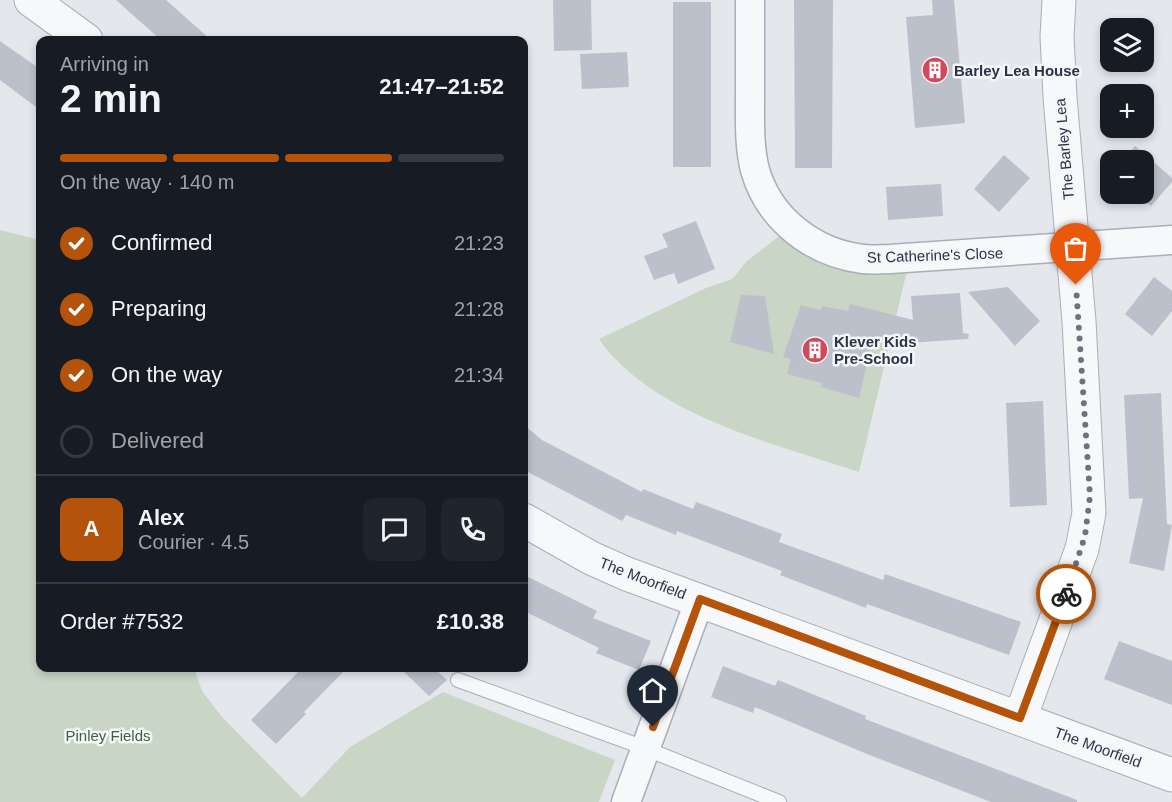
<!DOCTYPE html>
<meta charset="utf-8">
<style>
body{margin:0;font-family:Helvetica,sans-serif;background:#20242c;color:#f1f3f6;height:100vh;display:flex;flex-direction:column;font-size:22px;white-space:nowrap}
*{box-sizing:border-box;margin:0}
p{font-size:20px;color:#9ea1a6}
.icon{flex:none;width:33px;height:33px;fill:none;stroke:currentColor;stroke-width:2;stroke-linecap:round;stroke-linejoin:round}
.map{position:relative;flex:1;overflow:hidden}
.sheet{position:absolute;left:36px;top:36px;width:492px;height:636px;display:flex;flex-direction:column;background:#171b24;border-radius:12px;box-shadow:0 3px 9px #0003}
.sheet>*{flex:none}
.buttons{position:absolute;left:1100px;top:18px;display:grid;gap:12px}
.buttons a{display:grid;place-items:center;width:54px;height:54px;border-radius:12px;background:#171b24;box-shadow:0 3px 9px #0003;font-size:30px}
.pin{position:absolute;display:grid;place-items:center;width:51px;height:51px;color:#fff;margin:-62px -26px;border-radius:50% 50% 50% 0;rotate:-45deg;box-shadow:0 0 6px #0007}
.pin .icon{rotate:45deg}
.courier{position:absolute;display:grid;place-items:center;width:60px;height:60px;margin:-30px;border:4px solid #b45309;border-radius:50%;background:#fff;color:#222;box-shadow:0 2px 8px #0007}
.summary em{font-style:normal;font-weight:800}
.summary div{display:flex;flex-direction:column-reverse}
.summary{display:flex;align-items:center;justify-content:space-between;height:102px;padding:0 24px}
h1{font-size:39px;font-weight:800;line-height:45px}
.bar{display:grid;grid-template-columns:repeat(4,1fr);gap:9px 6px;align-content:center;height:72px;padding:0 24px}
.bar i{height:8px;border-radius:4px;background:#363941}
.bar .selected{background:#b45309}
.bar p{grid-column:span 4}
.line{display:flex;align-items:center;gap:15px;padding:0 24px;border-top:2px solid #363941}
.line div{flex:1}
.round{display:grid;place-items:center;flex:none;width:63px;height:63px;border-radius:12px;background:#20242c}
ol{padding:0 24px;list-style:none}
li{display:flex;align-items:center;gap:18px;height:66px}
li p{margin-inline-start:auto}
li .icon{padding:6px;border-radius:50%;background:#b45309;color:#fff;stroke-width:4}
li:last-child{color:#9ea1a6}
li i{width:33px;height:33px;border:3px solid #363941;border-radius:50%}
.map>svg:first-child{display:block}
</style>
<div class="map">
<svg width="1172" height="802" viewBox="0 0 1172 802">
<rect width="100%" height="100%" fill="#e4e7ec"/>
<g fill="#c9d6c5">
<path d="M 791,227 L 910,258 L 859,472 C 776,444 651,415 599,339 L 706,288 L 732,279 L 747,261 Z"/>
<path d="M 0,230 L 40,240 L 40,668 L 194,668 L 202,691 L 222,717 L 302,798 L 350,747 L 443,692 L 615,760 L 599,802 L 0,802 Z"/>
</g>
<g fill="#bbc0ca">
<path d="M 116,0 L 166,0 L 211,40 L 161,40 Z"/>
<path d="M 553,0 L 591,0 L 592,50 L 554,51 Z"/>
<path d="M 794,0 L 833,0 L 832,168 L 795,168 Z"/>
<path d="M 932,0 L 954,0 L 965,123 L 915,128 L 906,17 L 933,15 Z"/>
<rect x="673" y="2" width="38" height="165"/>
<path d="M 0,41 L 40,69 L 40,110 L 0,80 Z"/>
<path d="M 627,52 L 629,87 L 582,89 L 580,54 Z"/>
<path d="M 1135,146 L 1172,178 L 1172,182 L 1151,206 L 1136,194 L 1143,194 L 1143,160 L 1123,160 Z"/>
<path d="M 1004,155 L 1030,178 L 999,212 L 974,189 Z"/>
<path d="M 941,184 L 943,216 L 888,220 L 886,187 Z"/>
<path d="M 696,221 L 715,269 L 678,284 L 674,273 L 654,280 L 644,256 L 668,247 L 662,234 Z"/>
<path d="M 1154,277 L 1172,291 L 1172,311 L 1152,336 L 1125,314 Z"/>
<path d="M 1008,287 L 1040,321 L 1015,346 L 968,292 Z"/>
<path d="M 960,293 L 963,333 L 969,334 L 968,339 L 893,344 L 873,338 L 859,398 L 821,387 L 822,383 L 787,374 L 791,359 L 783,357 L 801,305 L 821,310 L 822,306 L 848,311 L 850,304 L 913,320 L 911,296 Z"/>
<path d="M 741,295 L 765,296 L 774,354 L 730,342 Z"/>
<path d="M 1161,393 L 1167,524 L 1172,525 L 1164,571 L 1129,563 L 1143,498 L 1129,499 L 1124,395 Z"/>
<path d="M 1043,401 L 1047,505 L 1010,507 L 1006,403 Z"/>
<path d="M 524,425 L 542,440 L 642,492 L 643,489 L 693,509 L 696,502 L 782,534 L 779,542 L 834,562 L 883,580 L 885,574 L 1021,622 L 1009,655 L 867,604 L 866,608 L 840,598 L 780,575 L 782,571 L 677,531 L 676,535 L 626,515 L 622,521 L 524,470 Z"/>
<path d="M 524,575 L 597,611 L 593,618 L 651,641 L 639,670 L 596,653 L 599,648 L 524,611 Z"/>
<path d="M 1119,641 L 1172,661 L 1172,705 L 1104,679 Z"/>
<path d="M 723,666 L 775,686 L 778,680 L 866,716 L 865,719 L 1077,800 L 1077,802 L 991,802 L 867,754 L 755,707 L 753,713 L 711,697 Z"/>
<path d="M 302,668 L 347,668 L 304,712 L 306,714 L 276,744 L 251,720 Z"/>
<path d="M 400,668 L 434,668 L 447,680 L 429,696 Z"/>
</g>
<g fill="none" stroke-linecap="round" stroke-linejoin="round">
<defs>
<path id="service" d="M 458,680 L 634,744 L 779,802"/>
<g id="minor">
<path d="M 750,0 C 750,32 750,65 750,97 C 750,121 749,147 755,170 C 769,219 813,253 863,259 C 872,260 881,259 890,259 L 1172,240"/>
<path d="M 626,802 L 700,599"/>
</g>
<g id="tertiary">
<path d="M 31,0 L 86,40"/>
<path d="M 524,520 L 591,558 L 627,574 L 1172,775"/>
<path d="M 1020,718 L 1082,549 L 1089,513 L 1079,321 L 1060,97 L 1057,37 L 1059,0"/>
</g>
</defs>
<use href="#service" stroke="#a9aeb7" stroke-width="16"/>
<use href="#minor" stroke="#a9aeb7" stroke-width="31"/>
<use href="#tertiary" stroke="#a9aeb7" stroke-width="35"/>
<use href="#service" stroke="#f7f8fa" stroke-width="14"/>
<use href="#minor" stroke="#f7f8fa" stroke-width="28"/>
<use href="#tertiary" stroke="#f7f8fa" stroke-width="33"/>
</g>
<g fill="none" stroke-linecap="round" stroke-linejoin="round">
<path stroke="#6c737f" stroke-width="6" stroke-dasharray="0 10.8" d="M 1066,594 L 1085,536 L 1090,496 L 1076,285"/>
<path stroke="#b45309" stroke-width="8" d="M 653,727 L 700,599 L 1020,718 L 1066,594"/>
</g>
<defs>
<symbol id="building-disc" viewBox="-11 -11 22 22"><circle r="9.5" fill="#d1495b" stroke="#f4f6f9"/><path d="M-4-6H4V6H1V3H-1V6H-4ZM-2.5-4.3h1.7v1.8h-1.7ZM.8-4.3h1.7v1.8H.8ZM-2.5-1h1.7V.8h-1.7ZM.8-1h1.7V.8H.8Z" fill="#fff"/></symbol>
</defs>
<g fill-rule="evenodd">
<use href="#building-disc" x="920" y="55" width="30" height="30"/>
<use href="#building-disc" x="800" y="335" width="30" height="30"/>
</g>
<g text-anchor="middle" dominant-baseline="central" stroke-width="5" stroke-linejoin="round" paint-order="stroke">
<g font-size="15" font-weight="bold" fill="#2b3445" stroke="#f4f6f9" text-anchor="start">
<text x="954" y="70">Barley Lea House</text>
<text x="834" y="341">Klever Kids<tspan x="834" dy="17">Pre-School</tspan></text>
</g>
<g font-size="15" fill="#2b3445" stroke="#f4f6f9">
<text transform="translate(1064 149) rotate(-95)">The Barley Lea</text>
<text transform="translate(935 255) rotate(-2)">St Catherine's Close</text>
<text transform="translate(643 578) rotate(21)">The Moorfield</text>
<text transform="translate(1098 747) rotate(20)">The Moorfield</text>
</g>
<g font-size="15" fill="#3f6138" stroke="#f4f6f9">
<text x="108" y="735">Pinley Fields</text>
</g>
</g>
</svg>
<div class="buttons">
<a><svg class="icon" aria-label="layers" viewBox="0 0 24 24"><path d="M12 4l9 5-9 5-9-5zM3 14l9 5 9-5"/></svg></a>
<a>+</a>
<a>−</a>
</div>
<div class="pin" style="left:1076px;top:285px;background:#ea580c"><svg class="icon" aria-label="bag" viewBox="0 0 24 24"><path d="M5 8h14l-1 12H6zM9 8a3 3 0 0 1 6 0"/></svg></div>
<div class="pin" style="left:653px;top:727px;background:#1f2937"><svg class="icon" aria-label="home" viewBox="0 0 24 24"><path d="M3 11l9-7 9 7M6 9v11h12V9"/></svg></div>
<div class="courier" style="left:1066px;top:594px"><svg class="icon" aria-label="bike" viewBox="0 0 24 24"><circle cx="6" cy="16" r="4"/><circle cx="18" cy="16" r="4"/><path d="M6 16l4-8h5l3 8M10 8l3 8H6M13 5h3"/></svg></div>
<section class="sheet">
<div class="summary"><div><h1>2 min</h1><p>Arriving in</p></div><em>21:47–21:52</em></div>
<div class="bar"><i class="selected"></i><i class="selected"></i><i class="selected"></i><i></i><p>On the way · 140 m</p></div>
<ol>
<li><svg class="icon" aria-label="check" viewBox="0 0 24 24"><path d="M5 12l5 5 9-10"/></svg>Confirmed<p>21:23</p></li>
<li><svg class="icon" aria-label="check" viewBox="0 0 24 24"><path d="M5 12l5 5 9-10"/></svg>Preparing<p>21:28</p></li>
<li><svg class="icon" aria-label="check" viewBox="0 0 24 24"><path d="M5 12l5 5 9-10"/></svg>On the way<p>21:34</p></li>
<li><i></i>Delivered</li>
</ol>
<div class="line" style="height:108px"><b class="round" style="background:#b45309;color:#fff">A</b><div><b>Alex</b><p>Courier · 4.5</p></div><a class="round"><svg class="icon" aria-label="chat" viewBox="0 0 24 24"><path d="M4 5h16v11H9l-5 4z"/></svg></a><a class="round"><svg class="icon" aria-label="phone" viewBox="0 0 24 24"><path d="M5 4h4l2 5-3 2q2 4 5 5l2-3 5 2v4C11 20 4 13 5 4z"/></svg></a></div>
<div class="line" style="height:78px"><div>Order #7532</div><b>£10.38</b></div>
</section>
</div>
